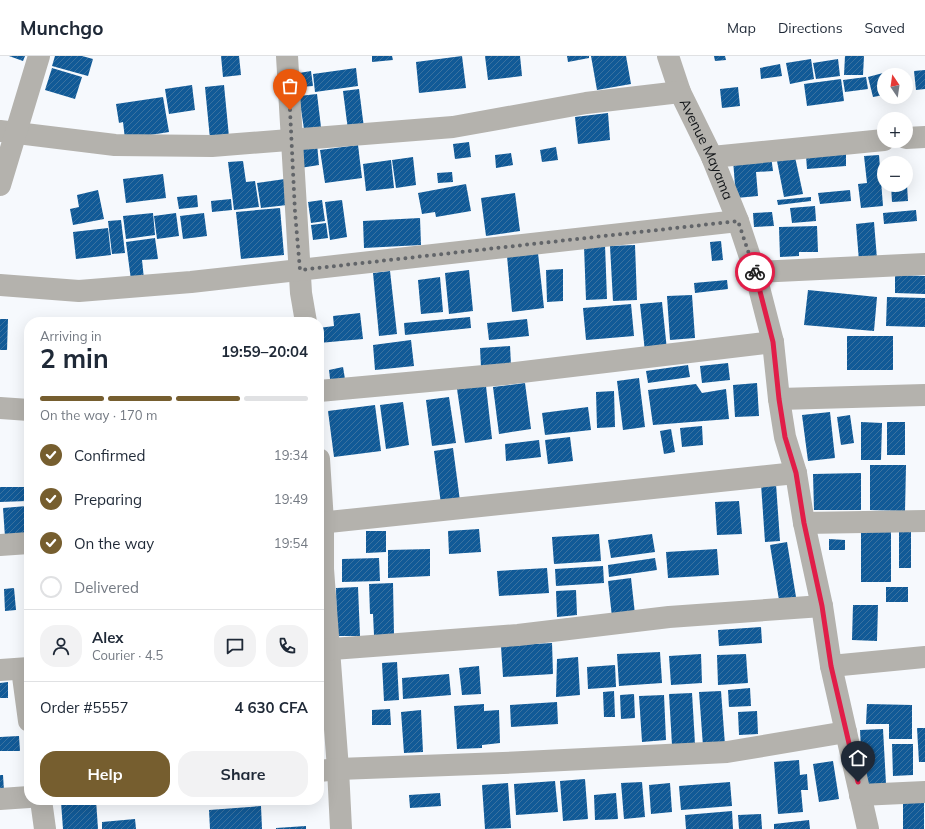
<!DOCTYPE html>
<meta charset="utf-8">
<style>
body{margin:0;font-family:Mulish,sans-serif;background:#f2f2f3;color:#1f2937;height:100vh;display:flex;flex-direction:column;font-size:15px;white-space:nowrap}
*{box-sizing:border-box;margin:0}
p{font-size:13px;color:#747a83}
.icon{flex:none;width:22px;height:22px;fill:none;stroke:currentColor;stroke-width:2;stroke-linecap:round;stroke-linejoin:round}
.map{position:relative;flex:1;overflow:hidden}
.side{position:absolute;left:24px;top:261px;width:300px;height:488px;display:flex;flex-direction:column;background:#fff;border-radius:16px;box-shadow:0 4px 16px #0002}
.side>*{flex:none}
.needle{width:26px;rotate:347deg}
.buttons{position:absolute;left:877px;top:12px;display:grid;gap:8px}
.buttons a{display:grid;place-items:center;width:36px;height:36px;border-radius:50%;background:#fff;box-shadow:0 4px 16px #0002;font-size:20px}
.pin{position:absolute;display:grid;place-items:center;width:34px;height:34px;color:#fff;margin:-41px -17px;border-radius:50% 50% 50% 0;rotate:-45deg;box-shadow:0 0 4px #0007}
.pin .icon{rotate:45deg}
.courier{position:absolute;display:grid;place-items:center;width:40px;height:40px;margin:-20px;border:3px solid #e11d48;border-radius:50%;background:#fff;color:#222;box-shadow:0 1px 5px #0007}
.overview em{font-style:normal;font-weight:700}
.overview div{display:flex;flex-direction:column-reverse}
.overview{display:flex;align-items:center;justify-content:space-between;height:68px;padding:0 16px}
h1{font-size:26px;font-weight:700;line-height:30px}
.bar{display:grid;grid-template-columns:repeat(4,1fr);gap:6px 4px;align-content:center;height:48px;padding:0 16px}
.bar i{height:5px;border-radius:3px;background:#e0e1e3}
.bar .current{background:#765e2f}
.bar p{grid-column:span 4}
.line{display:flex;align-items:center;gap:10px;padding:0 16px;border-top:1px solid #e0e1e3}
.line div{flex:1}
.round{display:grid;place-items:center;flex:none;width:42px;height:42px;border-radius:16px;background:#f2f2f3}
ol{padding:0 16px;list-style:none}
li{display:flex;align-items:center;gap:12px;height:44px}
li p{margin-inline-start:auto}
li .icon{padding:4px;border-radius:50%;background:#765e2f;color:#fff;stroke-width:4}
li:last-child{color:#747a83}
li i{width:22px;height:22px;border:2px solid #e0e1e3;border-radius:50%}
.cta{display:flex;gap:8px;margin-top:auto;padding:8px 16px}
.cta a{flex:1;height:46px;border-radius:16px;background:#765e2f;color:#fff;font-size:16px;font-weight:700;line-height:46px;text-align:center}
.cta a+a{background:#f2f2f3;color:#1f2937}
header{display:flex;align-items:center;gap:24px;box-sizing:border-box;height:56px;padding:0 20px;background:#fff;border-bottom:1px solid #e0e1e3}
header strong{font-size:19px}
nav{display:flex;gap:22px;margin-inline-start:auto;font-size:14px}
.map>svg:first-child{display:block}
</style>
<header>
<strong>Munchgo</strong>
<nav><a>Map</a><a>Directions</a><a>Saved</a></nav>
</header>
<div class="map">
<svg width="925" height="773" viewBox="0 0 925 773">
<defs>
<pattern id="building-hatch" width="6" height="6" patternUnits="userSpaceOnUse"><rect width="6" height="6" fill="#115a97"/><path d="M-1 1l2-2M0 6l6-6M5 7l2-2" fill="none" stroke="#3b72a0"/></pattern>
</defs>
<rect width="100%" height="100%" fill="#f6f9fd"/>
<g fill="url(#building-hatch)">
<path d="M 9,0 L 25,0 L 23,5 Z"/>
<path d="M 55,0 L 82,0 L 93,3 L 88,20 L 52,10 Z"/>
<path d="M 221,0 L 239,0 L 241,19 L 223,21 Z"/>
<path d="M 372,0 L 392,0 L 393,4 L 372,6 Z"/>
<path d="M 462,0 L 466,32 L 419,37 L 416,6 Z"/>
<path d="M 485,0 L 520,0 L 522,20 L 488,24 Z"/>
<path d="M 567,0 L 589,0 L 589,2 L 568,6 Z"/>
<path d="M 591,0 L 626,0 L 631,28 L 597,34 Z"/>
<path d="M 714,0 L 725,0 L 726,4 L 715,5 Z"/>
<path d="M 845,0 L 864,0 L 863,19 L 844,19 Z"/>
<path d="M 811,3 L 814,23 L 790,28 L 786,7 Z"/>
<path d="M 838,3 L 840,20 L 816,23 L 813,7 Z"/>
<path d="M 780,8 L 782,20 L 761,23 L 760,12 Z"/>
<path d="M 52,12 L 82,21 L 75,43 L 45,34 Z"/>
<path d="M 356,12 L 358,30 L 315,36 L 313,18 Z"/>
<path d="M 925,14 L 925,33 L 916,34 L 914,15 Z"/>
<path d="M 311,15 L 313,30 L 300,31 L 299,17 Z"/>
<path d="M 883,17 L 884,39 L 873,41 L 868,21 Z"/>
<path d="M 866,21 L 868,33 L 845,36 L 843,24 Z"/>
<path d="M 841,23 L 844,45 L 807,50 L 804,28 Z"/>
<path d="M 192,29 L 195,54 L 169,58 L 165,33 Z"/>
<path d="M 224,29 L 229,81 L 210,83 L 205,31 Z"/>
<path d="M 738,31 L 740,50 L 722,52 L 720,33 Z"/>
<path d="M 359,33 L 364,72 L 348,74 L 343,35 Z"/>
<path d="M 317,38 L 321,71 L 304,73 L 299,40 Z"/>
<path d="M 163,41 L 169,76 L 125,83 L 123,66 L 119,67 L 116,48 Z"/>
<path d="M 608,57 L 610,84 L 578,88 L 575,61 Z"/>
<path d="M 469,86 L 471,101 L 455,103 L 453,88 Z"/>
<path d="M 317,88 L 319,109 L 300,112 L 297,90 Z"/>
<path d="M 358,89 L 362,122 L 325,127 L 320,94 Z"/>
<path d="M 556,91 L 558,104 L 542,106 L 540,94 Z"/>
<path d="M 511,97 L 513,109 L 496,112 L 495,99 Z"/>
<path d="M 846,97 L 846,110 L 807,113 L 806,100 Z"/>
<path d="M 879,99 L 883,150 L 861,152 L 858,128 L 867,127 L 864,100 Z"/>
<path d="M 771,100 L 773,115 L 756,116 L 758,140 L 736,142 L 733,104 Z"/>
<path d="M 413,101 L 416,129 L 396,132 L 392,104 Z"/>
<path d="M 795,101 L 803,138 L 784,141 L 777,105 Z"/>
<path d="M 391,104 L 394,132 L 366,135 L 363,108 Z"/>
<path d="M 243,105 L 246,126 L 255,125 L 259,151 L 234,154 L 228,106 Z"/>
<path d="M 452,116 L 453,126 L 438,127 L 437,117 Z"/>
<path d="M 163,118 L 166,142 L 126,147 L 123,123 Z"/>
<path d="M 285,123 L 287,149 L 261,152 L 257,127 Z"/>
<path d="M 466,128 L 471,155 L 436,161 L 435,156 L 422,158 L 418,137 Z"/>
<path d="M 891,129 L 907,129 L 908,145 L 892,146 Z"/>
<path d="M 98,134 L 104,163 L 73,169 L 70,153 L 79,151 L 77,139 Z"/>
<path d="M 850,134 L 851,145 L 820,148 L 818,137 Z"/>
<path d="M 515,137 L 520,175 L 486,180 L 481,142 Z"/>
<path d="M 197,139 L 198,151 L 179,153 L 177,141 Z"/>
<path d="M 811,141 L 811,145 L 778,149 L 777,144 Z"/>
<path d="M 231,143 L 232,154 L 212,156 L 211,145 Z"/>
<path d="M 322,144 L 325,165 L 311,167 L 308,146 Z"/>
<path d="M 342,144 L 347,181 L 330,184 L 325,146 Z"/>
<path d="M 815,150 L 816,165 L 792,167 L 790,152 Z"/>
<path d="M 280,152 L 284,199 L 241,203 L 236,156 Z"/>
<path d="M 916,154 L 917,165 L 884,168 L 883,157 Z"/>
<path d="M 772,156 L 774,170 L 754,171 L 753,157 Z"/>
<path d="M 153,157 L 155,179 L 126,183 L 123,160 Z"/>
<path d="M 176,157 L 179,180 L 157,183 L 154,160 Z"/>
<path d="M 204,157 L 207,180 L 183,183 L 180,160 Z"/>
<path d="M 420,162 L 421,189 L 364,192 L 363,165 Z"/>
<path d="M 121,164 L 125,197 L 112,198 L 108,165 Z"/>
<path d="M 874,166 L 877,203 L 859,205 L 856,168 Z"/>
<path d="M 326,167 L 328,182 L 313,184 L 311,169 Z"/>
<path d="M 817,170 L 818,196 L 799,196 L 799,200 L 780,201 L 779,171 Z"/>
<path d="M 108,172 L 111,199 L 76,203 L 73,176 Z"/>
<path d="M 155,182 L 158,203 L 142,204 L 144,223 L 131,224 L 126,186 Z"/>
<path d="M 721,185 L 723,204 L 712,205 L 710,186 Z"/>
<path d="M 605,189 L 607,243 L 586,244 L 584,190 Z"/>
<path d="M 635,189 L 637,244 L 613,245 L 610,190 Z"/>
<path d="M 538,197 L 544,252 L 512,256 L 507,200 Z"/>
<path d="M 563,213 L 563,245 L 547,246 L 546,214 Z"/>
<path d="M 469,214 L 473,255 L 449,258 L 445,217 Z"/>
<path d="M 390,215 L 397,278 L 379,280 L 373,217 Z"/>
<path d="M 895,219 L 925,220 L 925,238 L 895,237 Z"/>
<path d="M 440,221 L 443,256 L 421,258 L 418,224 Z"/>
<path d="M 727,224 L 728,233 L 695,237 L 694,227 Z"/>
<path d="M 808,234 L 877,241 L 874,275 L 804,269 Z"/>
<path d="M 692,239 L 695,282 L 670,284 L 667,240 Z"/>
<path d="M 887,241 L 925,242 L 925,271 L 886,270 Z"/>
<path d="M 662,246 L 667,294 L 645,296 L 640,248 Z"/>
<path d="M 631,248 L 634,280 L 586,284 L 583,252 Z"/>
<path d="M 360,257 L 363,283 L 319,287 L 319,272 L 334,270 L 333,260 Z"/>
<path d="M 470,261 L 471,272 L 405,279 L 404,267 Z"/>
<path d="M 0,263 L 8,263 L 7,294 L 0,294 Z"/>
<path d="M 170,263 L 170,266 L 141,266 L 141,265 Z"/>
<path d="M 527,263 L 529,280 L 489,284 L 487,267 Z"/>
<rect x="847" y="280" width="46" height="34"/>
<path d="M 411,284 L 414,310 L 375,314 L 373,289 Z"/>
<path d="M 510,290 L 511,309 L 481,311 L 480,292 Z"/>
<path d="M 728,307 L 730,324 L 702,327 L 700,310 Z"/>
<path d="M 688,309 L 690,321 L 648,327 L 646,315 Z"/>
<path d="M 343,311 L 346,329 L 331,331 L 329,314 Z"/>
<path d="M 639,322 L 645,371 L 623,374 L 617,325 Z"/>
<path d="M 525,327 L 531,373 L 499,378 L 493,331 Z"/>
<path d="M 757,327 L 759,360 L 735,361 L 733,329 Z"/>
<path d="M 696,328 L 702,337 L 726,333 L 729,363 L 653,369 L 648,334 Z"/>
<path d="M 486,330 L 492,383 L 465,387 L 457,333 Z"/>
<path d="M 614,335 L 615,371 L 597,372 L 596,336 Z"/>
<path d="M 449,341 L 456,387 L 432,390 L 426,344 Z"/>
<path d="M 403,346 L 409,389 L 386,393 L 380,349 Z"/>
<path d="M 375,349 L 381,395 L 334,401 L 328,355 Z"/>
<path d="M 588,351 L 591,374 L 545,379 L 542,357 Z"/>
<path d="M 830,356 L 835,402 L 808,405 L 802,359 Z"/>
<path d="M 850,359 L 854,387 L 841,389 L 837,361 Z"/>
<path d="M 861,366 L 882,367 L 881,404 L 861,404 Z"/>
<rect x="887" y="366" width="18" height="33"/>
<path d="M 702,370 L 703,389 L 682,391 L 680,372 Z"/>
<path d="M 671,373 L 675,396 L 664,398 L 660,375 Z"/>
<path d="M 570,381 L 573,405 L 548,408 L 545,384 Z"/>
<path d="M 539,384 L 541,401 L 506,405 L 505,388 Z"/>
<path d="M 453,392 L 460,445 L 441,448 L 434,395 Z"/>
<path d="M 870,409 L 906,409 L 905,455 L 870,454 Z"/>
<path d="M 861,417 L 861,454 L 814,454 L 813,418 Z"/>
<path d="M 761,428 L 776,428 L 780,485 L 765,486 Z"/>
<path d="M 0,431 L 26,431 L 27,445 L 0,446 Z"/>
<path d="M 739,445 L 742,478 L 717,479 L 715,446 Z"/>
<path d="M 27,450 L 29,479 L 5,481 L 3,452 Z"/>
<path d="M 479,473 L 481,496 L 449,498 L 448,475 Z"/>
<path d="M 366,475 L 386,475 L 386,496 L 366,497 Z"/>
<rect x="861" y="476" width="30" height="50"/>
<rect x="899" y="476" width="12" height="36"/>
<path d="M 599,478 L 601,505 L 554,508 L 552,481 Z"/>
<path d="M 652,478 L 655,496 L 611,502 L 608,484 Z"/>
<path d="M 829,483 L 845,484 L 845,494 L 829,494 Z"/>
<path d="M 787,486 L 796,541 L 779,544 L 770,489 Z"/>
<path d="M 430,493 L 430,520 L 388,522 L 388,494 Z"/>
<path d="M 717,493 L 719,519 L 668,522 L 666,496 Z"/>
<path d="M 379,502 L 380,525 L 342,526 L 342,503 Z"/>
<path d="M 655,502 L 657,514 L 609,521 L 608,509 Z"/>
<path d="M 603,510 L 604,527 L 556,530 L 555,513 Z"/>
<path d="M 547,512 L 549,537 L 499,540 L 497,515 Z"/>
<path d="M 631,522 L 635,558 L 612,561 L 608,525 Z"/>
<path d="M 393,527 L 394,579 L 374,579 L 373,558 L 370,558 L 369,528 Z"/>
<path d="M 358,531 L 360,580 L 337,580 L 336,532 Z"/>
<rect x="886" y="531" width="22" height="15"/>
<path d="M 14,532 L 16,554 L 5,555 L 4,533 Z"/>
<path d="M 576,534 L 577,559 L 557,561 L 556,535 Z"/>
<path d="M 853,549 L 878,549 L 877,585 L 852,584 Z"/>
<path d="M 761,571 L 762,587 L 719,590 L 718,574 Z"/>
<path d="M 552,587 L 553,618 L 503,621 L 501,590 Z"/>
<path d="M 660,596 L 662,627 L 619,630 L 617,598 Z"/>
<path d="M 701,598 L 702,627 L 671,629 L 669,600 Z"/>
<path d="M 746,598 L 748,627 L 718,629 L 717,599 Z"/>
<path d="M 578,601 L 580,639 L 556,641 L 557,603 Z"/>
<path d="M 397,606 L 399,644 L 384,645 L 382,607 Z"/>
<path d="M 615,609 L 616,631 L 588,633 L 587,611 Z"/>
<path d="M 479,610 L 481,638 L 462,639 L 459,612 Z"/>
<path d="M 449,618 L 451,639 L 403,643 L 402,622 Z"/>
<path d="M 8,626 L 8,642 L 0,642 L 0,627 Z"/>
<path d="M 750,632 L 751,650 L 729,651 L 728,634 Z"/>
<path d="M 614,635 L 615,661 L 604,661 L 603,636 Z"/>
<path d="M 721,635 L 725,689 L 703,690 L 699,636 Z"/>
<path d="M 692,637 L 695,688 L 672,689 L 669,638 Z"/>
<path d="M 634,638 L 635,662 L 621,663 L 620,639 Z"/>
<path d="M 664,639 L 666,684 L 642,686 L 639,640 Z"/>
<path d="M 557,646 L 558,668 L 511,671 L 510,649 Z"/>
<path d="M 484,648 L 484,655 L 499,654 L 500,687 L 482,689 L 482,692 L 457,693 L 454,650 Z"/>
<path d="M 867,648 L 912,649 L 912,683 L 889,683 L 889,668 L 866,668 Z"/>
<path d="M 390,653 L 391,669 L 372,669 L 372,654 Z"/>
<path d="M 421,654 L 423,696 L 404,697 L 401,656 Z"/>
<path d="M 757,655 L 758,678 L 739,679 L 738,656 Z"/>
<path d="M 917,672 L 925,672 L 925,706 L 919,706 Z"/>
<path d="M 883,673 L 886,728 L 863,729 L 860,674 Z"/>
<path d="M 19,680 L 20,695 L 0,695 L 0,681 Z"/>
<path d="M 892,688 L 913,688 L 913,719 L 893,720 Z"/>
<path d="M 799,704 L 800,719 L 807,718 L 808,734 L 801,734 L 803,756 L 778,758 L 774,706 Z"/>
<path d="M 833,705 L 839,743 L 819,746 L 813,708 Z"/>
<path d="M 0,719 L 3,719 L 4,735 L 0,736 Z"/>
<path d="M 585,723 L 588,763 L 563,765 L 560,725 Z"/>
<path d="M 555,725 L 558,756 L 516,759 L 514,728 Z"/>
<path d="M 642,726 L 645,761 L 624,763 L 621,727 Z"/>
<path d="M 730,726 L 732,750 L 681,754 L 679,730 Z"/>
<path d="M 508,727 L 511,772 L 485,773 L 482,729 Z"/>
<path d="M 670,727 L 672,756 L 651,758 L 649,729 Z"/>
<path d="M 440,737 L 441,750 L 410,752 L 409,739 Z"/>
<path d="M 616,737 L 618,763 L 595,764 L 594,739 Z"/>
<path d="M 96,744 L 98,773 L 63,773 L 61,746 Z"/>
<rect x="903" y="744" width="21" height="29"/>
<path d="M 261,750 L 262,773 L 210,773 L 209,754 Z"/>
<path d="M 732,755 L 733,773 L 686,773 L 685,759 Z"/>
<path d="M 761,758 L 762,773 L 739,773 L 738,759 Z"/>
<path d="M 135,763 L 136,773 L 102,773 L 102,766 Z"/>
<path d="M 809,764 L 810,773 L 774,773 L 774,768 Z"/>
<path d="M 306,770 L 306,773 L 276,773 L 276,772 Z"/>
</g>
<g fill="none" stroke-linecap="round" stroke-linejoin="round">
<g stroke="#b4b2ad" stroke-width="22">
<path d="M 287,0 L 301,237 L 306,266"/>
<path id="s1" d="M 668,0 L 680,36 L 712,101 L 738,165 L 755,216 L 773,286 L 779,343 L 785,381 L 796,417 L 804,467 L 822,550 L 831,610 L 868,773"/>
<path d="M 0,75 L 115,89 L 212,90 L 453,71 L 586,47 L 680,36"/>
<path d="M 906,82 L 925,81"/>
<path d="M 712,101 L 884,84"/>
<path d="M 0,129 L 39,0"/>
<path d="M 755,216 L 925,208"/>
<path d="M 0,229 L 79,235 L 191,226 L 738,165"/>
<path d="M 319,335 L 506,318 L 773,286"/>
<path d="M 779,343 L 925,339"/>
<path d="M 0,352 L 29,354"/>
<path d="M 319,403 L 323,466 L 323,513 L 338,713 L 341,773"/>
<path d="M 319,467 L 796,417"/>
<path d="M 804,467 L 925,465"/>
<path d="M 0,489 L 29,487"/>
<path d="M 319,594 L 518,579 L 669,561 L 822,550"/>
<path d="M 831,610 L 925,601"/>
<path d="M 22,613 L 29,665"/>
<path d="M 0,614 L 29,612"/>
<path d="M 319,715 L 338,713 L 503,707 L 727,696 L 846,676"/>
<path d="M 860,739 L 925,736"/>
<path d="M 0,743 L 29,741"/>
<path d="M 41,744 L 45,773"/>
</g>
</g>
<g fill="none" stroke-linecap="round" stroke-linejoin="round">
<path stroke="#626569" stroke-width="4" stroke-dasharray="0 7.2" d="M 290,54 L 295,156 L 300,214 L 738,165 L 755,216"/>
<path stroke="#e11d48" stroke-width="5" d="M 755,216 L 773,286 L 779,343 L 785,381 L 796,417 L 804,467 L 822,550 L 831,610 L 858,726"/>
</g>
<g text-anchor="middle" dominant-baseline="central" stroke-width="4" stroke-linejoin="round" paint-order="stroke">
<g font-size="14" fill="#131619" stroke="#f6f9fd">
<text stroke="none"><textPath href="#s1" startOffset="101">Avenue Mayama</textPath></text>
</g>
</g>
</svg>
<div class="buttons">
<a><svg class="needle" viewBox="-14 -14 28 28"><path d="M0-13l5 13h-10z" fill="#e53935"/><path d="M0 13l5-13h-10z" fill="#747a83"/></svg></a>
<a>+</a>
<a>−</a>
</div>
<div class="pin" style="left:290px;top:54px;background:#ea580c"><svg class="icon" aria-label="bag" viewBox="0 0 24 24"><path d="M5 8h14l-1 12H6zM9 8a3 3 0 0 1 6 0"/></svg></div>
<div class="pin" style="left:858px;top:726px;background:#1f2937"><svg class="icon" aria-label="home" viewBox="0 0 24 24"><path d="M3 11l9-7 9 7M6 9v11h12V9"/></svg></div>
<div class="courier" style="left:755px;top:216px"><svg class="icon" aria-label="bike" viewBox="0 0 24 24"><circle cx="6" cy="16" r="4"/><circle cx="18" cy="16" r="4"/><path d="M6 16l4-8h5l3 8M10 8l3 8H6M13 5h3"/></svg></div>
<section class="side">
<div class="overview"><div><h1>2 min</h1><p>Arriving in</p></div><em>19:59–20:04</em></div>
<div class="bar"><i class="current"></i><i class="current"></i><i class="current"></i><i></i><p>On the way · 170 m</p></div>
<ol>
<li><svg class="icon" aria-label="check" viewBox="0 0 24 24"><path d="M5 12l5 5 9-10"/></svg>Confirmed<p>19:34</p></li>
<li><svg class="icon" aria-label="check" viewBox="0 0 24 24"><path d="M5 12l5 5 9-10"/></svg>Preparing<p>19:49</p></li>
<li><svg class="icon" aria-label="check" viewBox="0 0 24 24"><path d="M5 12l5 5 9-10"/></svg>On the way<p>19:54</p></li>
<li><i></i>Delivered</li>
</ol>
<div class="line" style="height:72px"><a class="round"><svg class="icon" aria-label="person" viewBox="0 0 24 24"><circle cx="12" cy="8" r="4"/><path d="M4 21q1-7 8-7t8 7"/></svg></a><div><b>Alex</b><p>Courier · 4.5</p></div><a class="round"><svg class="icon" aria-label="chat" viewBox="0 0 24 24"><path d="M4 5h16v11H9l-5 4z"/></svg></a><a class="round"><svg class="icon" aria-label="phone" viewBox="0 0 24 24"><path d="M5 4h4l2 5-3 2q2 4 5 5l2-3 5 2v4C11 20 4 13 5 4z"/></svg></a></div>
<div class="line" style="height:52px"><div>Order #5557</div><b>4 630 CFA</b></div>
<div class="cta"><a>Help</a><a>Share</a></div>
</section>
</div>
